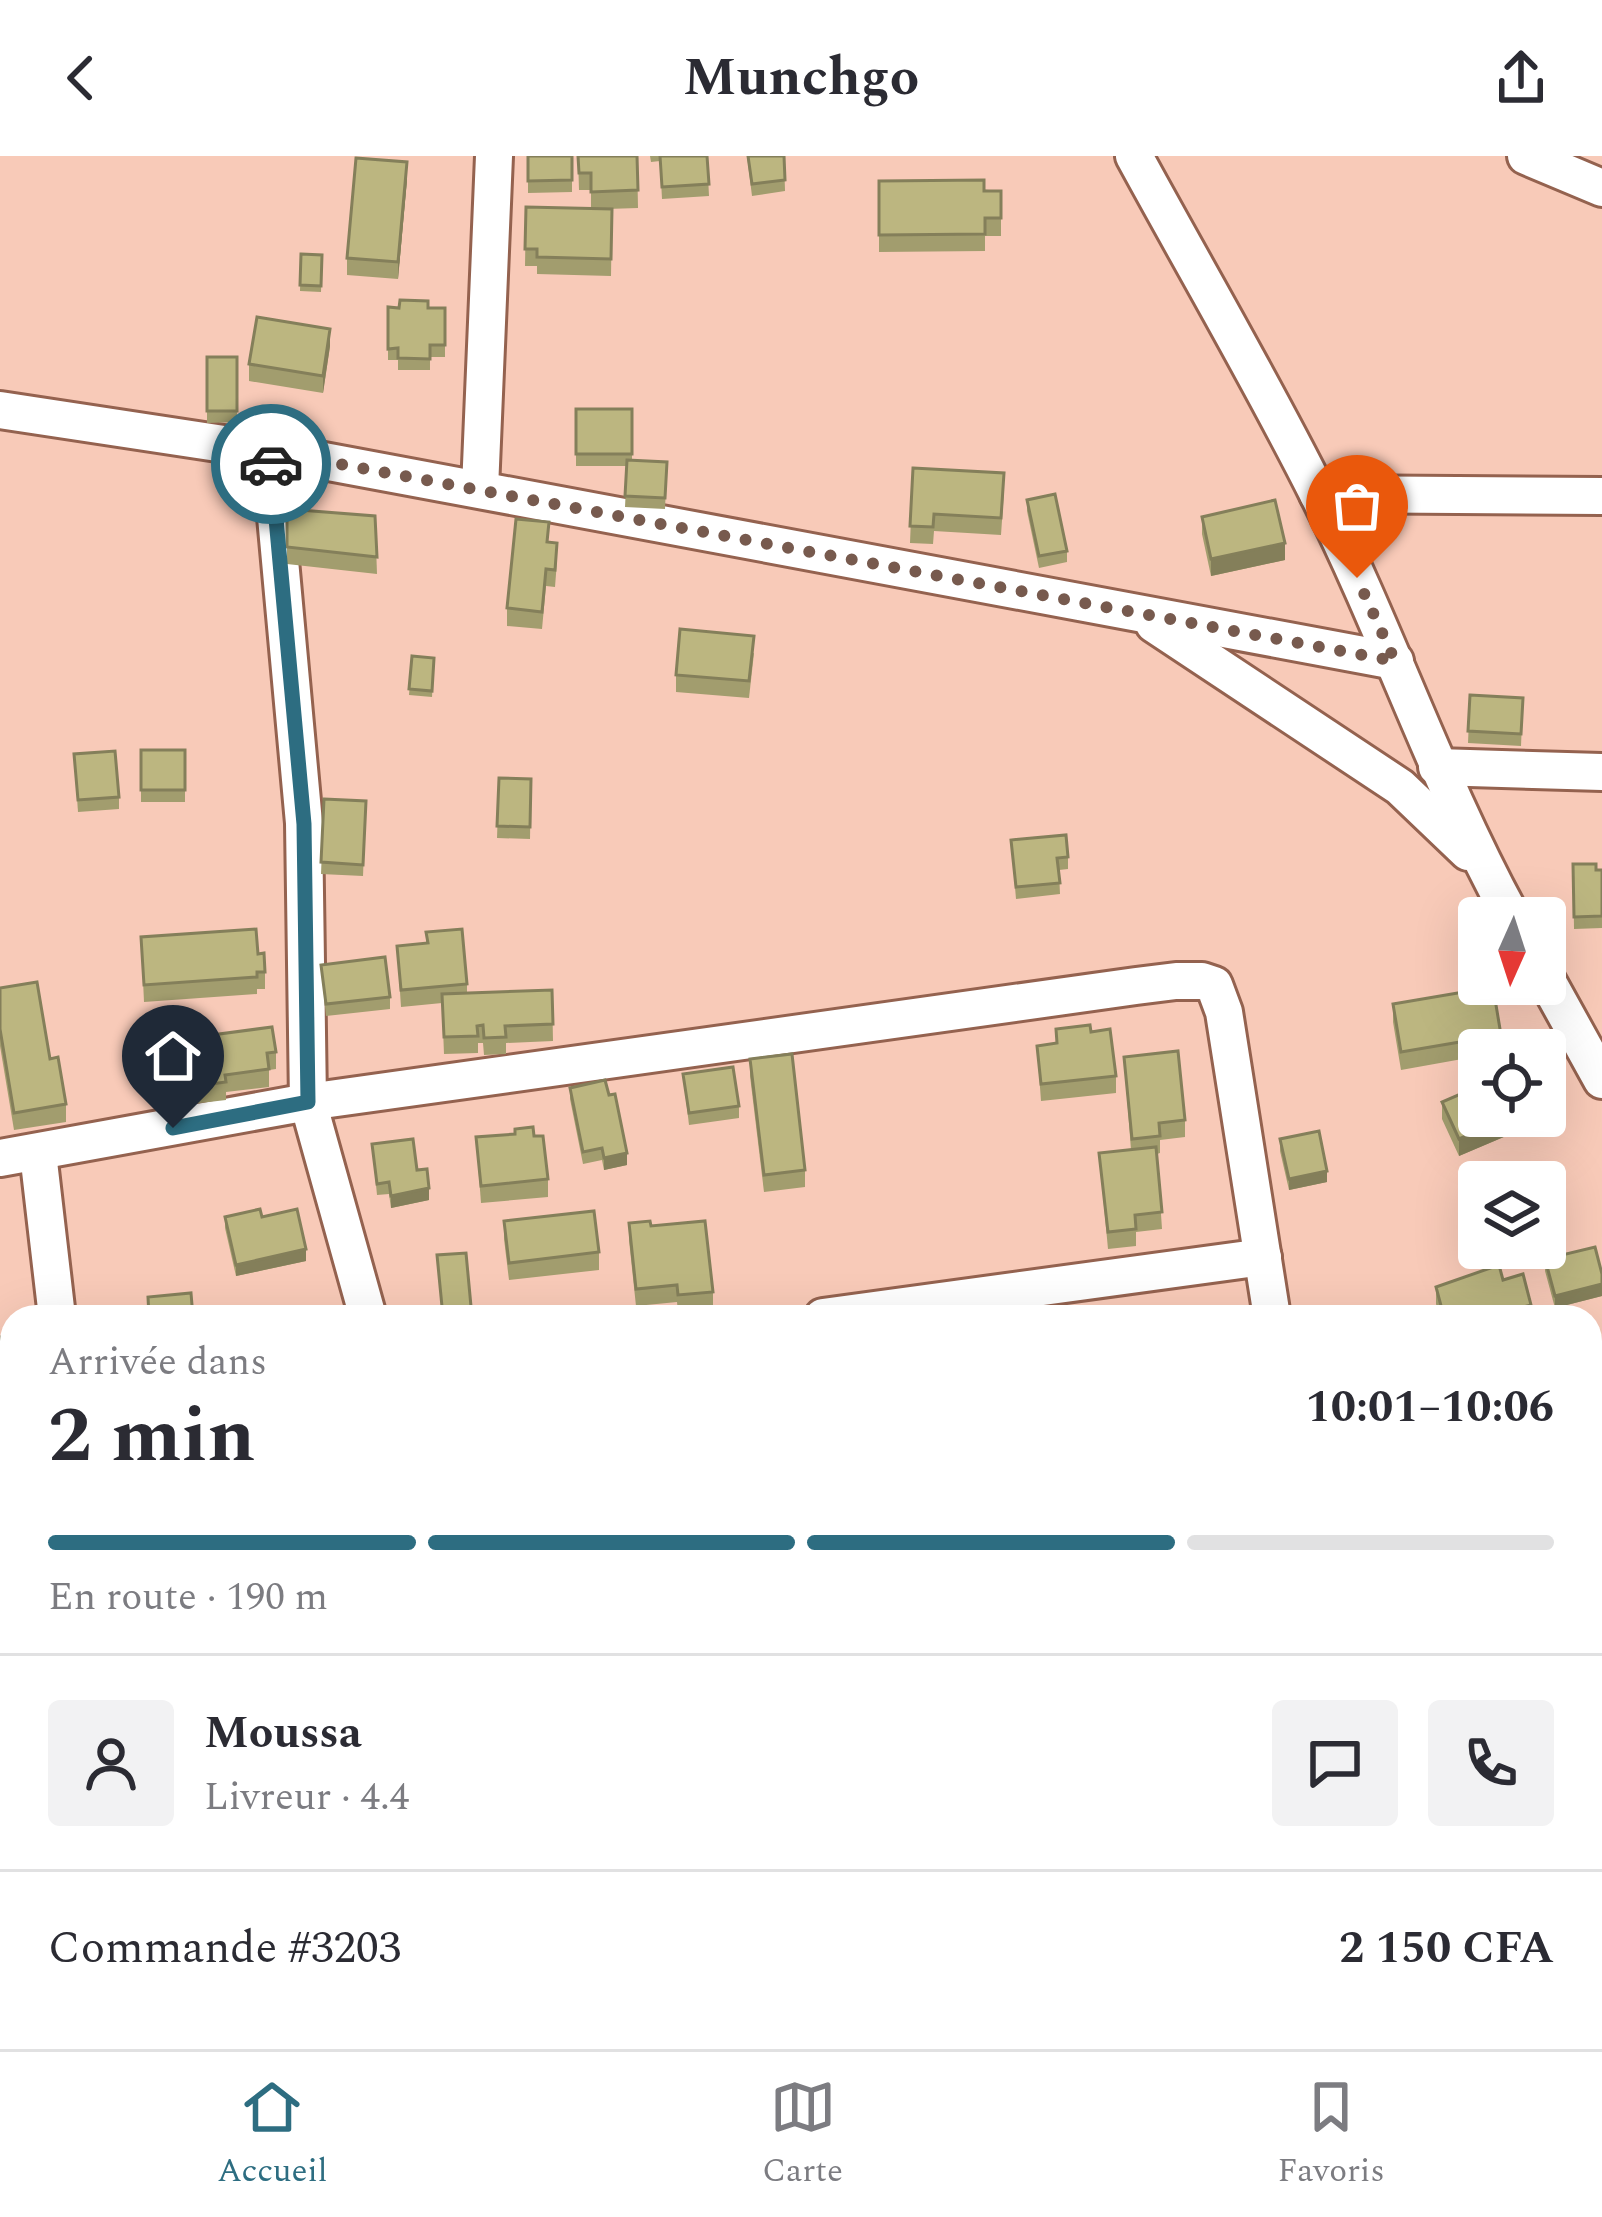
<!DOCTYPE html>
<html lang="fr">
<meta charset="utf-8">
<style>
body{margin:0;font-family:Spectral,serif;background:#f2f2f3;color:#2b2b33;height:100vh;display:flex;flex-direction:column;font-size:45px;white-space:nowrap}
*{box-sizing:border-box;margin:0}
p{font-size:39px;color:#7c7c81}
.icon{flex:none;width:66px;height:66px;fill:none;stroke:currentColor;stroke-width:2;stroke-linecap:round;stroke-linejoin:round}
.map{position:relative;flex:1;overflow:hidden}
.panel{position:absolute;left:0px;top:1149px;width:1602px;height:744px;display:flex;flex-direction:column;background:#fff;border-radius:36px 36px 0 0;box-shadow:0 12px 48px #0002}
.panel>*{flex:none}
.needle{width:78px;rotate:183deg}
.tools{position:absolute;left:1458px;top:741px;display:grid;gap:24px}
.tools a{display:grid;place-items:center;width:108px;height:108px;border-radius:12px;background:#fff;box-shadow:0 12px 48px #0002;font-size:60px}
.pin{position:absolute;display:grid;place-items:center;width:102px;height:102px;color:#fff;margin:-123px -51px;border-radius:50% 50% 50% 0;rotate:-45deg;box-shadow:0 0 12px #0007}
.pin .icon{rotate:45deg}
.courier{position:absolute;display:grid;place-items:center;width:120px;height:120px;margin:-60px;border:9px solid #2d6d81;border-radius:50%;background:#fff;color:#222;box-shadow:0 3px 15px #0007}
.headline em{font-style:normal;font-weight:700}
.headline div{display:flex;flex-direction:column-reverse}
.headline{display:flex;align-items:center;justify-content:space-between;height:204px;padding:0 48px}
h1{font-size:78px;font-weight:700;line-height:90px}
.bar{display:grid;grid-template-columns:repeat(4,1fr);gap:18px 12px;align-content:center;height:144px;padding:0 48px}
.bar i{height:15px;border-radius:9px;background:#e1e1e2}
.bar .active{background:#2d6d81}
.bar p{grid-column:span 4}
.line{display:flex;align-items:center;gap:30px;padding:0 48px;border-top:3px solid #e1e1e2}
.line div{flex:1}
.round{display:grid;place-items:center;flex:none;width:126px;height:126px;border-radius:12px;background:#f2f2f3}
header{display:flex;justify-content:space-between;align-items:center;height:156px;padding:0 48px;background:#fff;font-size:54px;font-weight:700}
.tab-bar{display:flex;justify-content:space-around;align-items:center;height:168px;border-top:3px solid #e1e1e2;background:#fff;font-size:33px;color:#7c7c81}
.tab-bar a{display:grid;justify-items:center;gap:6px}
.tab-bar .active{color:#2d6d81}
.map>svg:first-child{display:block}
</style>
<header><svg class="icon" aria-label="back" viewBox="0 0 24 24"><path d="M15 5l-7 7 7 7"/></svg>Munchgo<svg class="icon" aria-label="share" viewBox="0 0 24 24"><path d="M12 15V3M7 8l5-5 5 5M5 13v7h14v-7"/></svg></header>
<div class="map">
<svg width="1602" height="1893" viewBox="0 0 1602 1893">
<rect width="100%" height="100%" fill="#f8cab8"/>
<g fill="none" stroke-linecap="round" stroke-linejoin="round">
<defs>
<g id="minor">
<path d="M 1134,0 C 1195,112 1261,224 1318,338 C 1388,477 1437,625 1512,762"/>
<path d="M 1526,0 L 1602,32"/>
<path d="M 0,254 L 270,295 L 1395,505"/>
<path d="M 270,295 L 304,667 L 308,946 L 368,1161"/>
<path d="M 480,333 L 494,0"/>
<path d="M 1318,338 L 1602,340"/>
<path d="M 1154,468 L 1400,631 L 1468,696"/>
<path d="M 1437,611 L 1602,616"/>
<path d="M 1545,821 L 1602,924"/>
<path d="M 38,997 L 57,1161"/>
<path d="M 0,1002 L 308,946 L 1136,830 L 1176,825 L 1202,825 L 1214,829 L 1224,856 L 1272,1161"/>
<path d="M 823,1161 L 1263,1101"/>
<path d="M 0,1330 L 12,1328"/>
<path d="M 1590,1383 L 1602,1383"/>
<path d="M 1590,1712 L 1602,1712"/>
<path d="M 0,1738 L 12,1737"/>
<path d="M 324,1893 L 325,1881"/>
<path d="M 715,1893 L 716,1881"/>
</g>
</defs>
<use href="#minor" stroke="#94624f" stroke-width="42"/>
<use href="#minor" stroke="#fff" stroke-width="36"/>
</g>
<g fill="#a29d6e">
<path d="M 528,0 L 572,0 L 572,36 L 528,37 Z"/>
<path d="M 578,0 L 637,0 L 638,52 L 607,53 L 612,53 L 611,120 L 537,118 L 537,110 L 525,110 L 526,51 L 591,52 L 591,34 L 579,34 Z"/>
<path d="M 650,0 L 707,0 L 709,40 L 662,43 L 660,5 L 651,6 Z"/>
<path d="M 747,0 L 784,0 L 785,35 L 752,40 Z"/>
<path d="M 407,24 L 398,123 L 347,119 L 347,102 Z"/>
<path d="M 879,25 L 1001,35 L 1001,80 L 985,80 L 985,95 L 879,96 Z"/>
<path d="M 301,98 L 322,99 L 321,136 L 300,135 Z"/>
<path d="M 388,151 L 445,152 L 445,201 L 430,201 L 430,214 L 398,214 L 398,204 L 388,204 Z"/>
<path d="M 330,190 L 323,237 L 249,225 L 249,208 Z"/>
<path d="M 207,201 L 237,201 L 237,266 L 207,267 Z"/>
<path d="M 576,253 L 632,253 L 632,304 L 667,306 L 665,353 L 625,351 L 627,310 L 576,310 Z"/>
<path d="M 913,312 L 1004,335 L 1001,379 L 934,375 L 933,388 L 910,387 Z"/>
<path d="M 1027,344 L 1067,395 L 1067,406 L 1039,412 L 1027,355 Z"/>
<path d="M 287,353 L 375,360 L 377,418 L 287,408 Z"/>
<path d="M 1202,361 L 1285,404 L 1211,420 L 1202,378 Z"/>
<path d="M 549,386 L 557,405 L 555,431 L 546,430 L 542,473 L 507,470 L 507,452 Z"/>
<path d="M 754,497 L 749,542 L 676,536 L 676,519 Z"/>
<path d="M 412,500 L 434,502 L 432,541 L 409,539 Z"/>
<path d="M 1470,539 L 1523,542 L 1521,590 L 1468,587 Z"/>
<rect x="141" y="594" width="44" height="52"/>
<path d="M 74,598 L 119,641 L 119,653 L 78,656 Z"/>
<path d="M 499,622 L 531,623 L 530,683 L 497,682 Z"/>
<path d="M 324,643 L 366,645 L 363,720 L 321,718 Z"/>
<path d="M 1011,684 L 1068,701 L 1068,713 L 1059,714 L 1060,738 L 1016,743 Z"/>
<path d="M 1573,708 L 1602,714 L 1602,772 L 1574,773 Z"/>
<path d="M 426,776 L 467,828 L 467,837 L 552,834 L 553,885 L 506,887 L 506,898 L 484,899 L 483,887 L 478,887 L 478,897 L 444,898 L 442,847 L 401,851 L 397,790 L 426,787 Z"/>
<path d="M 141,781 L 258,798 L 265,816 L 265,833 L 257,833 L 257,838 L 144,846 Z"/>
<path d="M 321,809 L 390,841 L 390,853 L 326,860 Z"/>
<path d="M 0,832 L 50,903 L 66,948 L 66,966 L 14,974 L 0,890 Z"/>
<path d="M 1393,848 L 1501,879 L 1501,894 L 1479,894 L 1479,900 L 1401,914 L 1393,866 Z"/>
<path d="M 1056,873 L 1091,876 L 1116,920 L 1116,937 L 1041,945 L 1037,890 L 1056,887 Z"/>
<path d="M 151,887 L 276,896 L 276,913 L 269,914 L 269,931 L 226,936 L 226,944 L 158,952 L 151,905 Z"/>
<path d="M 1124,901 L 1185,964 L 1185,981 L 1160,984 L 1160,997 L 1157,998 L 1162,1073 L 1136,1076 L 1136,1090 L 1108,1093 L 1099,997 L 1131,994 Z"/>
<path d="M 750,903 L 805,1014 L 805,1031 L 764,1036 L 750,920 Z"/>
<path d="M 683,918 L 739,950 L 739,962 L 689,969 Z"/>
<path d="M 570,932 L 627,1009 L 604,1014 L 602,1004 L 583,1008 L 570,943 Z"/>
<path d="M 1442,946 L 1479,960 L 1558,958 L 1459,1000 L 1442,963 Z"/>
<path d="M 534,980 L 548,1023 L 548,1041 L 481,1047 L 476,981 Z"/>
<path d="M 1280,983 L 1327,1026 L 1289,1034 L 1280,995 Z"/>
<path d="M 372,988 L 417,1014 L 429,1044 L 391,1052 L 389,1038 L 377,1039 Z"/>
<path d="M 225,1061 L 306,1105 L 236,1120 L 225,1072 Z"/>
<path d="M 504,1065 L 599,1096 L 599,1114 L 509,1124 L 504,1083 Z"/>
<path d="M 629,1067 L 651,1070 L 713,1136 L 713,1153 L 678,1156 L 677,1146 L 636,1150 L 629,1084 Z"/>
<path d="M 1545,1103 L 1602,1118 L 1602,1140 L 1555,1152 L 1545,1115 Z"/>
<path d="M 1503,1124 L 1531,1161 L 1439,1161 L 1436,1148 L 1436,1131 Z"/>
<path d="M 12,1180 L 12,1228 L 0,1228 L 0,1181 Z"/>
<rect x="0" y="1658" width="12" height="60"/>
<path d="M 812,1881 L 811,1893 L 744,1893 Z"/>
<path d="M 895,1881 L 974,1881 L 973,1893 L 895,1890 Z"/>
</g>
<g fill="#847f5a">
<path d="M 407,6 L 407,24 L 398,123 L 398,106 Z"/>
<path d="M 330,173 L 330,190 L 323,237 L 323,220 Z"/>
<path d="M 1285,387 L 1285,404 L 1211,420 L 1211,403 Z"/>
<path d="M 1558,940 L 1558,958 L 1459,1000 L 1459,983 L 1512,960 L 1545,960 L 1545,946 Z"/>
<path d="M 627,997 L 627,1009 L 604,1014 L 604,1002 Z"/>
<path d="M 1327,1015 L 1327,1026 L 1289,1034 L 1289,1023 Z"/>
<path d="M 429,1032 L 429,1044 L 391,1052 L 391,1040 Z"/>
<path d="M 306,1093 L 306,1105 L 236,1120 L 236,1109 Z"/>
<path d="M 1602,1128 L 1602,1140 L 1555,1152 L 1555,1140 Z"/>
<path d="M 1531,1149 L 1531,1161 L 1487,1161 Z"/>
</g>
<g fill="#bcb680" stroke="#847f5a" stroke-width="3">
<path d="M 528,0 L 572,0 L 572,24 L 528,25 Z"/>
<path d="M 578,0 L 637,0 L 638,34 L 591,36 L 591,17 L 579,17 Z"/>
<path d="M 660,0 L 707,0 L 709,28 L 662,31 Z"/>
<path d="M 748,0 L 784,0 L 785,24 L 752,28 Z"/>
<path d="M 356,2 L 407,6 L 398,106 L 347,102 Z"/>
<path d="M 984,24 L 984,35 L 1001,35 L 1001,62 L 985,62 L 985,78 L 879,79 L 879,25 Z"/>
<path d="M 526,51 L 612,53 L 611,103 L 537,101 L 537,93 L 525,93 Z"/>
<path d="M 301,98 L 322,99 L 321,130 L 300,129 Z"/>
<path d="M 400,144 L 428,145 L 428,152 L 445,152 L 445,189 L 430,189 L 430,203 L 398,202 L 398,192 L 388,193 L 388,151 L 399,152 Z"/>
<path d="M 257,161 L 330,173 L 323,220 L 249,208 Z"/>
<rect x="207" y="201" width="30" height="54"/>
<rect x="576" y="253" width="56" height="45"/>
<path d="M 627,304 L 667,306 L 665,342 L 625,340 Z"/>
<path d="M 913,312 L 1004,317 L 1001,362 L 934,358 L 933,371 L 910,370 Z"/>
<path d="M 1055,338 L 1067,395 L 1039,400 L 1027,344 Z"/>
<path d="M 1275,344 L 1285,387 L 1211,403 L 1202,361 Z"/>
<path d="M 287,353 L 375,360 L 377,401 L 287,391 Z"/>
<path d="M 516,363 L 549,366 L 547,386 L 557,387 L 555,414 L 546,413 L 542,456 L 507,452 Z"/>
<path d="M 680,473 L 754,480 L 749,525 L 676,519 Z"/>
<path d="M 412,500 L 434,502 L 432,535 L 409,533 Z"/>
<path d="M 1470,539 L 1523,542 L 1521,578 L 1468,575 Z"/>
<rect x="141" y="594" width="44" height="40"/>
<path d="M 115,595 L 119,641 L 78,644 L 74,598 Z"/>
<path d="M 499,622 L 531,623 L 530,671 L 497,670 Z"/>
<path d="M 324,643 L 366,645 L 363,709 L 321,706 Z"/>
<path d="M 1066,679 L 1068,701 L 1057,702 L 1060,727 L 1016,731 L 1011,684 Z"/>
<path d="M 1573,708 L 1596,708 L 1596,714 L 1602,714 L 1602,760 L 1574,761 Z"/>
<path d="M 256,773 L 258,798 L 264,797 L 265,816 L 257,816 L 257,821 L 144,829 L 141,781 Z"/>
<path d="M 462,773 L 467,828 L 401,834 L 397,790 L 428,787 L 426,776 Z"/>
<path d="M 385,801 L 390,841 L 326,848 L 321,809 Z"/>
<path d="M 37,826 L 50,903 L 58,901 L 66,948 L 14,957 L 0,873 L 0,832 Z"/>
<path d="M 1493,831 L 1501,879 L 1401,896 L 1393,848 Z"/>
<path d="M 552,834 L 553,868 L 505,870 L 506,881 L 484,882 L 483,869 L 477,870 L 478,880 L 444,881 L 442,838 Z"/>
<path d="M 1090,869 L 1091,876 L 1110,873 L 1116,920 L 1041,928 L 1037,890 L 1057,887 L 1056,873 Z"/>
<path d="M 272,871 L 276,896 L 267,897 L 269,913 L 225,919 L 226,926 L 158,935 L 151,887 Z"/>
<path d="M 1178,895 L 1185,964 L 1159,967 L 1160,980 L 1132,983 L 1124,901 Z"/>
<path d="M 792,898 L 805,1014 L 764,1019 L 750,903 Z"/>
<path d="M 733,911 L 739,950 L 689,957 L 683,918 Z"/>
<path d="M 1545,912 L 1558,940 L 1545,946 Z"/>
<path d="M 605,924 L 609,939 L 615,938 L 627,997 L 604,1002 L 602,992 L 583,996 L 570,932 Z"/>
<path d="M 1479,930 L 1479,960 L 1512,960 L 1459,983 L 1442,946 Z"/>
<path d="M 533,971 L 534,980 L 543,980 L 548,1023 L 481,1030 L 476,981 L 515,978 L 515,973 Z"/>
<path d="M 1319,975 L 1327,1015 L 1289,1023 L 1280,983 Z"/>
<path d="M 413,983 L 417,1014 L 427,1013 L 429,1032 L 391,1040 L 389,1026 L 377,1028 L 372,988 Z"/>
<path d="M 1156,991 L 1162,1056 L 1135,1059 L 1136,1073 L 1108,1076 L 1099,997 Z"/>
<path d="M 260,1053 L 262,1061 L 297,1053 L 306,1093 L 236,1109 L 225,1061 Z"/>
<path d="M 594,1055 L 599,1096 L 509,1107 L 504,1065 Z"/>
<path d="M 650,1065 L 651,1070 L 705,1065 L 713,1136 L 678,1139 L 677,1129 L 636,1133 L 629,1067 Z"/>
<path d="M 1595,1091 L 1602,1118 L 1602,1128 L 1555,1140 L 1545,1103 Z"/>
<path d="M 466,1097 L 472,1161 L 443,1161 L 437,1099 Z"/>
<path d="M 1499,1109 L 1503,1124 L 1523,1118 L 1531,1149 L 1487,1161 L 1444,1161 L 1436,1131 Z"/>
<path d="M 191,1137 L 193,1161 L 149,1161 L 148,1141 Z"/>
<rect x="1122" y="1152" width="50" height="9"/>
<path d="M 12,1180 L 12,1216 L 0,1217 L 0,1181 Z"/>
<rect x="0" y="1658" width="12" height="43"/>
<path d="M 744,1881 L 811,1881 L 811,1887 L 782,1886 L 782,1893 L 744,1893 Z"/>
<path d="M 1092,1881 L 1139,1881 L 1138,1893 L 1091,1893 Z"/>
<path d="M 1171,1881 L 1224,1881 L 1223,1893 L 1177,1893 L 1178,1885 L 1171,1885 Z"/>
<path d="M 1242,1881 L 1297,1881 L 1297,1893 L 1241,1893 Z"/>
<path d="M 1337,1881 L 1396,1884 L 1396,1893 L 1337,1893 Z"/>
<path d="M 1481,1881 L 1553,1883 L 1552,1893 L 1480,1893 Z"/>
</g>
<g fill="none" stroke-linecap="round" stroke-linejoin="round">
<path stroke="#775a4e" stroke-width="12" stroke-dasharray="0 21.6" d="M 271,308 L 270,295 L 1395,505 L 1357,422"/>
<path stroke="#2d6d81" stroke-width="15" d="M 173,972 L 308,946 L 304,668 L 271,308"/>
</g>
</svg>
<div class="tools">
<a><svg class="needle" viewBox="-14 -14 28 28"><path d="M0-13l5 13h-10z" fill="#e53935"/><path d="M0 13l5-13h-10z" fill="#7c7c81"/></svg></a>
<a><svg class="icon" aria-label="locate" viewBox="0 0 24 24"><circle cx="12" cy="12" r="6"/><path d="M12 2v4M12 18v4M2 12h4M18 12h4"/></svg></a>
<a><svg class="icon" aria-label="layers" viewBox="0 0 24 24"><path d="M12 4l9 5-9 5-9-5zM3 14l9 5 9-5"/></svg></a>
</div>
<div class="pin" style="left:1357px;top:422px;background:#ea580c"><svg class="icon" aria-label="bag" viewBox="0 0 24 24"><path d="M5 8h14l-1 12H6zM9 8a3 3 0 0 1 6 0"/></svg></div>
<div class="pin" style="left:173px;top:972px;background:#1f2937"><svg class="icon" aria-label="home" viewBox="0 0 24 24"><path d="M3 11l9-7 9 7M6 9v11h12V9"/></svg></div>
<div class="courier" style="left:271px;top:308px"><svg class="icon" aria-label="car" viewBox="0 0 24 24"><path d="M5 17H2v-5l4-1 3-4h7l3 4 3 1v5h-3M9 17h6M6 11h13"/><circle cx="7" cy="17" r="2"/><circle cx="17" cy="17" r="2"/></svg></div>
<section class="panel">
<div class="headline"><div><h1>2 min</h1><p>Arrivée dans</p></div><em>10:01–10:06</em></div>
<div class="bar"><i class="active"></i><i class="active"></i><i class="active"></i><i></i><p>En route · 190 m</p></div>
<div class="line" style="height:216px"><a class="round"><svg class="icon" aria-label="person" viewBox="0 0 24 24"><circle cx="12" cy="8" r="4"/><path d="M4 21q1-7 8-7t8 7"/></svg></a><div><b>Moussa</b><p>Livreur · 4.4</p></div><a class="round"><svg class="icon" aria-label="chat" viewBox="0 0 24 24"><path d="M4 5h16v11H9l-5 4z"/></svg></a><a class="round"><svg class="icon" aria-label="phone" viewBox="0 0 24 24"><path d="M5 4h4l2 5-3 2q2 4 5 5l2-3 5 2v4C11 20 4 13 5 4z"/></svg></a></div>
<div class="line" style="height:156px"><div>Commande #3203</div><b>2 150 CFA</b></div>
</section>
</div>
<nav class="tab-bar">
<a class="active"><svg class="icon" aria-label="home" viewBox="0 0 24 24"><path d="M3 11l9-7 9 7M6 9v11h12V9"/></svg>Accueil</a>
<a><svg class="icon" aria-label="map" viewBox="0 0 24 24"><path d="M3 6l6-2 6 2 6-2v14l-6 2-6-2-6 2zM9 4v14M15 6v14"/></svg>Carte</a>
<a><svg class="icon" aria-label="saved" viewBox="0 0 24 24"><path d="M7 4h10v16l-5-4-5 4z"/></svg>Favoris</a>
</nav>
